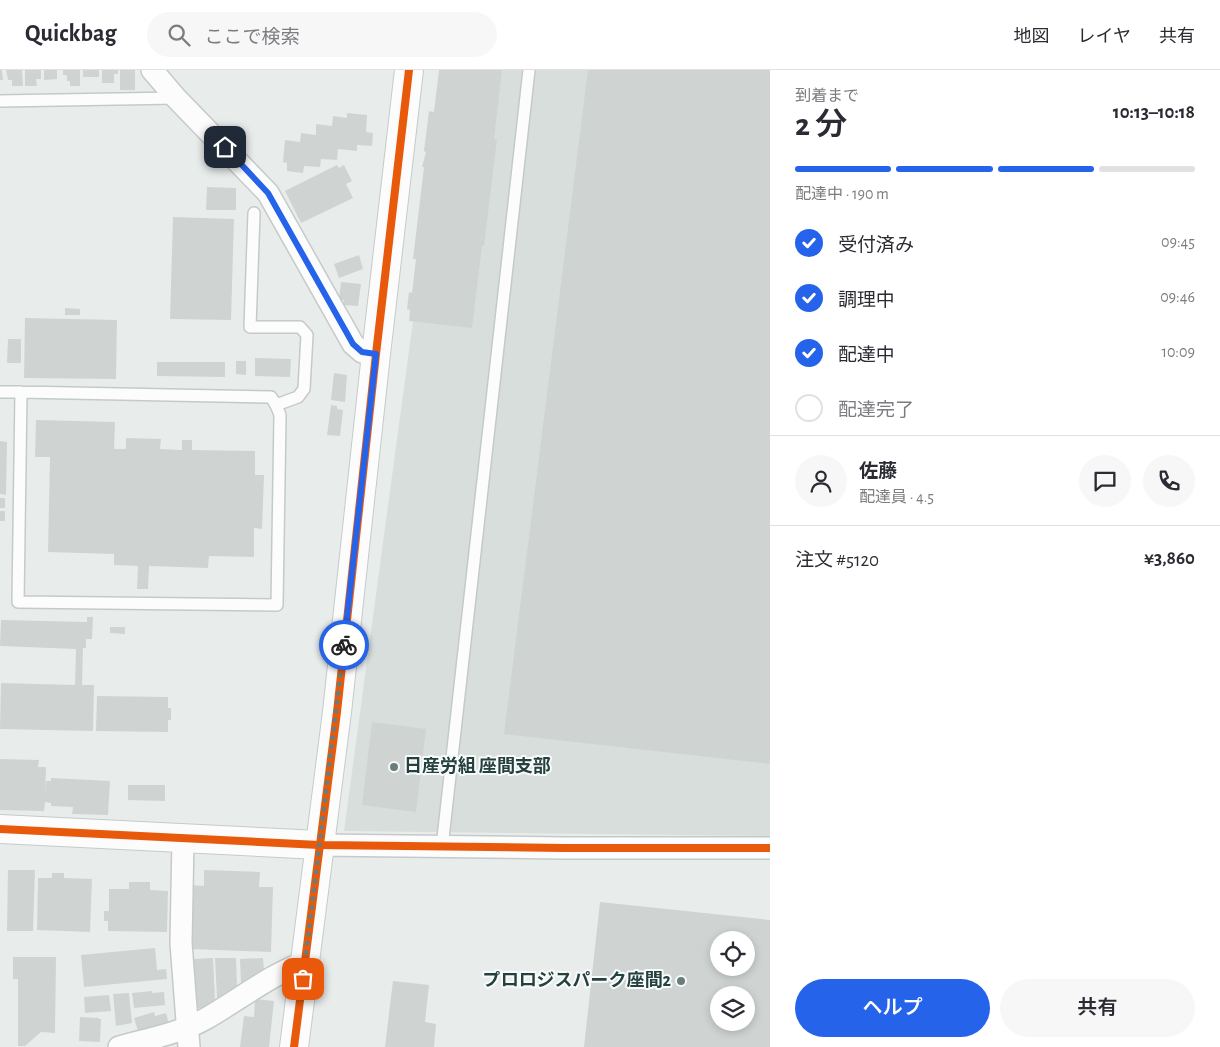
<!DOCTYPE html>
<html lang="ja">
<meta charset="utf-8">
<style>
body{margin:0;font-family:"Alegreya Sans","Noto Sans JP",sans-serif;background:#f7f7f7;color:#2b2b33;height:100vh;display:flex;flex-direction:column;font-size:19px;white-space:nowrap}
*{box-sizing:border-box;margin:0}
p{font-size:16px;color:#7c7c81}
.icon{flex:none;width:28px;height:28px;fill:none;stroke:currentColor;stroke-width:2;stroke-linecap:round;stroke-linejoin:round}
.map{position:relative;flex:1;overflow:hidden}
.panel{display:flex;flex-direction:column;background:#fff;width:450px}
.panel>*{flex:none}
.fabs{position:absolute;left:710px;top:861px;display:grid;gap:10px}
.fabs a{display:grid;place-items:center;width:45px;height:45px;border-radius:50%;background:#fff;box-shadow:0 2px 8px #0003;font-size:25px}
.pin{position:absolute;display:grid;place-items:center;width:42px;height:42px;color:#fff;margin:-21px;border-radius:10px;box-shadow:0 2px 8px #0006}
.courier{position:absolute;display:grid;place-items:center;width:50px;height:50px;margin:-25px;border:4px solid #2563eb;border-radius:50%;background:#fff;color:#222;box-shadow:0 1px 6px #0007}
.overview em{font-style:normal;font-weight:600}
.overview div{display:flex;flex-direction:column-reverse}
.overview{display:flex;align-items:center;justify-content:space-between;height:85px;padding:0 25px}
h1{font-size:32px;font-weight:600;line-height:38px}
.bar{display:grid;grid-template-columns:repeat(4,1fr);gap:8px 5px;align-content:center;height:60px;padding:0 25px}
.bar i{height:6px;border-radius:4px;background:#e1e1e2}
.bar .current{background:#2563eb}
.bar p{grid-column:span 4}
.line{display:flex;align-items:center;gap:12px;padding:0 25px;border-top:1px solid #e1e1e2}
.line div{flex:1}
.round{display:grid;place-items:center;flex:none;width:52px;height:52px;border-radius:26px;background:#f7f7f7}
ol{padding:0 25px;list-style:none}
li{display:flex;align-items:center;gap:15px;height:55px}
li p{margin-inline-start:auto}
li .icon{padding:5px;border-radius:50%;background:#2563eb;color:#fff;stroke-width:4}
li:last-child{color:#7c7c81}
li i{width:28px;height:28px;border:2px solid #e1e1e2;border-radius:50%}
.primary-button{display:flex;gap:10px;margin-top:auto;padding:10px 25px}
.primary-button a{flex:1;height:58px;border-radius:30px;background:#2563eb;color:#fff;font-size:20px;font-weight:600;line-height:58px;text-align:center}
.primary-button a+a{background:#f7f7f7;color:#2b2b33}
header{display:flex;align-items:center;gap:30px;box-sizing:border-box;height:70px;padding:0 25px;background:#fff;border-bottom:1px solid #e1e1e2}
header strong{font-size:24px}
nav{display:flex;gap:28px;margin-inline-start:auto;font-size:18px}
.search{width:350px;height:45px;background:#f7f7f7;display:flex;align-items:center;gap:12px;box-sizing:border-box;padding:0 18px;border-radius:28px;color:#7c7c81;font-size:19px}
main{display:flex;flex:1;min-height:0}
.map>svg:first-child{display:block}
</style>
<header>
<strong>Quickbag</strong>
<div class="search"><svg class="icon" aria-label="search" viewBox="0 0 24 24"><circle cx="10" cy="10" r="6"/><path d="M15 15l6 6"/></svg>ここで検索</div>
<nav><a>地図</a><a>レイヤ</a><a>共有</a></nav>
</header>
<main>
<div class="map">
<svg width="770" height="977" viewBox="0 0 770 977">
<rect width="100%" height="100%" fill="#e8edec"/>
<path fill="#d7dedc" d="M 447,0 L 770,0 L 770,766 L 344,761 Z"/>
<g fill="#cfd4d3" fill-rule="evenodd">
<path d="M 0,0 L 2,0 L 3,10 L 0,10 Z"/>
<path d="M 6,0 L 22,0 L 23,16 L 12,16 L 12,10 L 8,10 Z"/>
<path d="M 25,0 L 41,0 L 41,9 L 36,9 L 37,16 L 25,16 Z"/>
<path d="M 44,0 L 57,0 L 57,9 L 44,10 Z"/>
<path d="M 63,0 L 80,0 L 80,16 L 70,16 L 70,11 L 67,11 L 67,5 L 63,5 Z"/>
<rect x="83" y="0" width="16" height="7"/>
<path d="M 102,0 L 118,0 L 118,4 L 114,4 L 114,13 L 102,13 Z"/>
<rect x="120" y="0" width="15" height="20"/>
<path d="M 439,0 L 502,0 L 494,69 L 497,69 L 484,176 L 482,176 L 472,258 L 409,251 L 410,240 L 407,239 L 409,222 L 412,223 L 416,189 L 413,189 L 424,97 L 422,97 L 426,82 L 424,81 L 429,41 L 434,42 Z"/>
<path d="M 588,0 L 770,0 L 770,694 L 504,664 Z"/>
<path d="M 347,43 L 367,45 L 366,62 L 373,63 L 372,76 L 357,75 L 357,81 L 338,79 L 337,90 L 321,89 L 320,97 L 304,96 L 303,103 L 287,101 L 287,93 L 283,92 L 285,70 L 300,72 L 301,63 L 316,65 L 316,54 L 332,56 L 333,46 L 347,48 Z"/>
<path d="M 337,95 L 339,98 L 344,95 L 352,111 L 346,114 L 353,128 L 301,153 L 285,121 Z"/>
<path d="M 207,117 L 236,118 L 236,140 L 206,140 Z"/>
<path d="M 173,147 L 234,149 L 231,250 L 170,249 Z"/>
<path d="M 359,185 L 363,199 L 339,208 L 334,194 Z"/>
<path d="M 341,212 L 361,214 L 358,236 L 343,235 L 344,230 L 339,230 Z"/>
<path d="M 65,238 L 80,239 L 80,245 L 65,245 Z"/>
<path d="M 25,248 L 117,250 L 116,309 L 24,308 Z"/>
<path d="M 8,269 L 21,269 L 21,293 L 7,293 Z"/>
<path d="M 255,288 L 291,289 L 290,307 L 255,306 Z"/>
<path d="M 236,291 L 246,291 L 246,305 L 236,304 Z"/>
<path d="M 157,292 L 225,292 L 225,307 L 157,306 Z"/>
<path d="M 334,303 L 347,305 L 345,332 L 331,330 Z"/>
<path d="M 331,335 L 337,336 L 337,339 L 343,340 L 340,366 L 327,365 Z"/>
<path d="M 36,350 L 115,352 L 114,379 L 126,379 L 126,368 L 161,369 L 160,379 L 182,380 L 182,370 L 192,370 L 192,380 L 255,381 L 255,405 L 264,405 L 262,459 L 254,458 L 254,487 L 209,486 L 208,498 L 149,496 L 148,519 L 137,519 L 138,496 L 114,495 L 114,484 L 48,482 L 50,387 L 35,387 Z"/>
<path d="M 0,371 L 7,372 L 6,425 L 0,424 Z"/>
<rect x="0" y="428" width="5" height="10"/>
<rect x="0" y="441" width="5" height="10"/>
<path d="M 87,547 L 93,547 L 92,569 L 86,569 L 86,578 L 83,578 L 82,615 L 94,615 L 93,661 L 0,659 L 1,613 L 75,615 L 76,579 L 0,576 L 1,550 L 87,552 Z"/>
<path d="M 110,557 L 125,557 L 125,564 L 110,563 Z"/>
<path d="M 97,626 L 168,627 L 168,638 L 171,638 L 171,650 L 168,650 L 168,662 L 96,661 Z"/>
<path d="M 372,652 L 426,659 L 416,742 L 362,735 Z"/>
<path d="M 0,689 L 39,690 L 38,697 L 46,697 L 45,729 L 46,711 L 51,711 L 51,708 L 110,711 L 108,745 L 72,744 L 73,737 L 51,736 L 51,733 L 45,732 L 44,741 L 0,740 Z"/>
<path d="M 128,715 L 165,715 L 165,731 L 128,730 Z"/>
<path d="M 8,800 L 35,800 L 33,861 L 7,861 Z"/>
<path d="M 204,800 L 260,802 L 259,817 L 273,817 L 271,882 L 190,879 L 192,815 L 204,816 Z"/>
<path d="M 52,803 L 64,803 L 64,808 L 92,809 L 90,862 L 37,860 L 38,808 L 52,808 Z"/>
<path d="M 129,812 L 150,812 L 150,820 L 168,821 L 167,862 L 108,861 L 108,851 L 104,851 L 104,841 L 109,841 L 109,819 L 129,819 Z"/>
<path d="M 600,832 L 770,850 L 770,977 L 584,977 ZM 719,870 L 746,870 L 746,898 L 719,898 ZM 719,925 L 746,925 L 746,952 L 719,952 Z"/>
<path d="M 155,878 L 157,900 L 166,899 L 167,909 L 84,917 L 81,885 Z"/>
<path d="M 13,887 L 56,887 L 55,963 L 41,962 L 25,976 L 18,976 L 18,909 L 13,909 Z"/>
<path d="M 213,888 L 215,931 L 203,938 L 195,938 L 193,889 Z"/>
<path d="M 215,888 L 236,888 L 237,916 L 217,928 Z"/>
<path d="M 263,888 L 264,901 L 241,915 L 240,889 Z"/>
<path d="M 393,911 L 429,915 L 425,952 L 436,954 L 434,977 L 385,977 Z"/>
<path d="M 152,921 L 152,923 L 164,922 L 165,935 L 134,938 L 132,923 Z"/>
<path d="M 129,923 L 132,953 L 116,956 L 113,924 Z"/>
<path d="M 109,925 L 111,941 L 85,943 L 84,927 Z"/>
<path d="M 255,929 L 274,931 L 269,977 L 240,977 L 244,946 L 254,947 Z"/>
<path d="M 154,942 L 155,946 L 166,943 L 169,955 L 139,964 L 134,948 Z"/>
<path d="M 80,947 L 99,948 L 99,949 L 101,949 L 100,972 L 79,971 Z"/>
</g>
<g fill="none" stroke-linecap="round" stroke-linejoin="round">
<defs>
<g id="lane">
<path d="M 0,31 L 176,28"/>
<path d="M 254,143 L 250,257 L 300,257 L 307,265 L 304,319 L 298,327 L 276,335"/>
<path d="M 0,322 L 21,322 L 271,327 L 276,335 L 280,345 L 277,535 L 18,532 L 21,322"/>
<path d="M 442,777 L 529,0"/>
</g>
<g id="street">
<path d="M 152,0 L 176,28 L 268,123 L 353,274 L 362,282 L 376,284"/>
<path d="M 183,769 L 181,873 L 189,977"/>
<path d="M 319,775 L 564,778 L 770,778"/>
<path d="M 119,977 C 148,969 181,963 207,948 C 240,929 270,905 305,892"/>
</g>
<g id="secondary">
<path d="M 0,759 L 319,775"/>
<path d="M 294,977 L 337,642 L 376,284 L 409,0"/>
</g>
</defs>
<use href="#lane" stroke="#c5cac9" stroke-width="14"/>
<use href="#street" stroke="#c5cac9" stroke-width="24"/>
<use href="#secondary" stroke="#c5cbca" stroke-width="30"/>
<use href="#lane" stroke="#fcfcfc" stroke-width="11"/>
<use href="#street" stroke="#fcfcfc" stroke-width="21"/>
<use href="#secondary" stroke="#fcfcfc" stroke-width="28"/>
<defs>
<g id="cycleway">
<path d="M 0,759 L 319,775 L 564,778 L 770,778"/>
<path d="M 294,977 L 337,642 L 376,284 L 409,0"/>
</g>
</defs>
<use href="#cycleway" stroke="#f7fbfa" stroke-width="11"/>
<use href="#cycleway" stroke="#e8590c" stroke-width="8"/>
</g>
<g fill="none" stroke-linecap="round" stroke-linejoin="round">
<path stroke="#6a7c7c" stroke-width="5" stroke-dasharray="0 9" d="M 303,909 L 344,575"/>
<path stroke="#2563eb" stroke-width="6" d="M 225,77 L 268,123 L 353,274 L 362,282 L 376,284 L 344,575"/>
</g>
<g fill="#6a7c7c" stroke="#f7fbfa" stroke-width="2">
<circle cx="394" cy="697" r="5"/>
<circle cx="681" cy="911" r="5"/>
</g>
<g text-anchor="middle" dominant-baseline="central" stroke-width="4" stroke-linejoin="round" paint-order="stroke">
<g font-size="18" font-weight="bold" fill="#263f3f" stroke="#f7fbfa" text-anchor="start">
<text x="404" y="697">日産労組 座間支部</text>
<text x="671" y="911" text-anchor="end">プロロジスパーク座間2</text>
</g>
</g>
</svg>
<div class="fabs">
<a><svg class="icon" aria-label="locate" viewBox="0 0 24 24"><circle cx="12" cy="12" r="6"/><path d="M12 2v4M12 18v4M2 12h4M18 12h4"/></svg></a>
<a><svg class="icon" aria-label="layers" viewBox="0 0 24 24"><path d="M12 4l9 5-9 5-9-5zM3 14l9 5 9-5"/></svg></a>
</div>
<div class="pin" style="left:303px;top:909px;background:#ea580c"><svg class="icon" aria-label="bag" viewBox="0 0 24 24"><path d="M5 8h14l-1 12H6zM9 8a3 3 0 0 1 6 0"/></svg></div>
<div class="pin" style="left:225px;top:77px;background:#1f2937"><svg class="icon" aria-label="home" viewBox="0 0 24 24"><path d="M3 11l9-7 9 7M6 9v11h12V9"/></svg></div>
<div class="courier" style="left:344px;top:575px"><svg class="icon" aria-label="bike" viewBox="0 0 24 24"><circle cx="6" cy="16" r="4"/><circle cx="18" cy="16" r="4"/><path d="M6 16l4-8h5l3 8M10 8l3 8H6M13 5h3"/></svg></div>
</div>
<section class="panel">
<div class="overview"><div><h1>2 分</h1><p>到着まで</p></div><em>10:13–10:18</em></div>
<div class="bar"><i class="current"></i><i class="current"></i><i class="current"></i><i></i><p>配達中 · 190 m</p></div>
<ol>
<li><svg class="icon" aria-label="check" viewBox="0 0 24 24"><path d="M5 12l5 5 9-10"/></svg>受付済み<p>09:45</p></li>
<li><svg class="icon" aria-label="check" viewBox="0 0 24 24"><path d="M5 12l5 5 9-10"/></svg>調理中<p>09:46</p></li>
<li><svg class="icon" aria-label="check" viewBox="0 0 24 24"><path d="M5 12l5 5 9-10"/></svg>配達中<p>10:09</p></li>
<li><i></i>配達完了</li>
</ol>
<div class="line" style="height:90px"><a class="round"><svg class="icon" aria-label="person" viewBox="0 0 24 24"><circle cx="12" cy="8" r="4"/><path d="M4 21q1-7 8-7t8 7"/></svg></a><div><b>佐藤</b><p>配達員 · 4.5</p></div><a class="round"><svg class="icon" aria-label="chat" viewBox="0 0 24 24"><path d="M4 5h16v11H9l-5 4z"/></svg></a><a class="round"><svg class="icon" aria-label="phone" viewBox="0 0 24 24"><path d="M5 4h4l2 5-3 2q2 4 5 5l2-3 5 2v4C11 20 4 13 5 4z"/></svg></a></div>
<div class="line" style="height:65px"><div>注文 #5120</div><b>¥3,860</b></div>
<div class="primary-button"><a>ヘルプ</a><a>共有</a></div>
</section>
</main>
